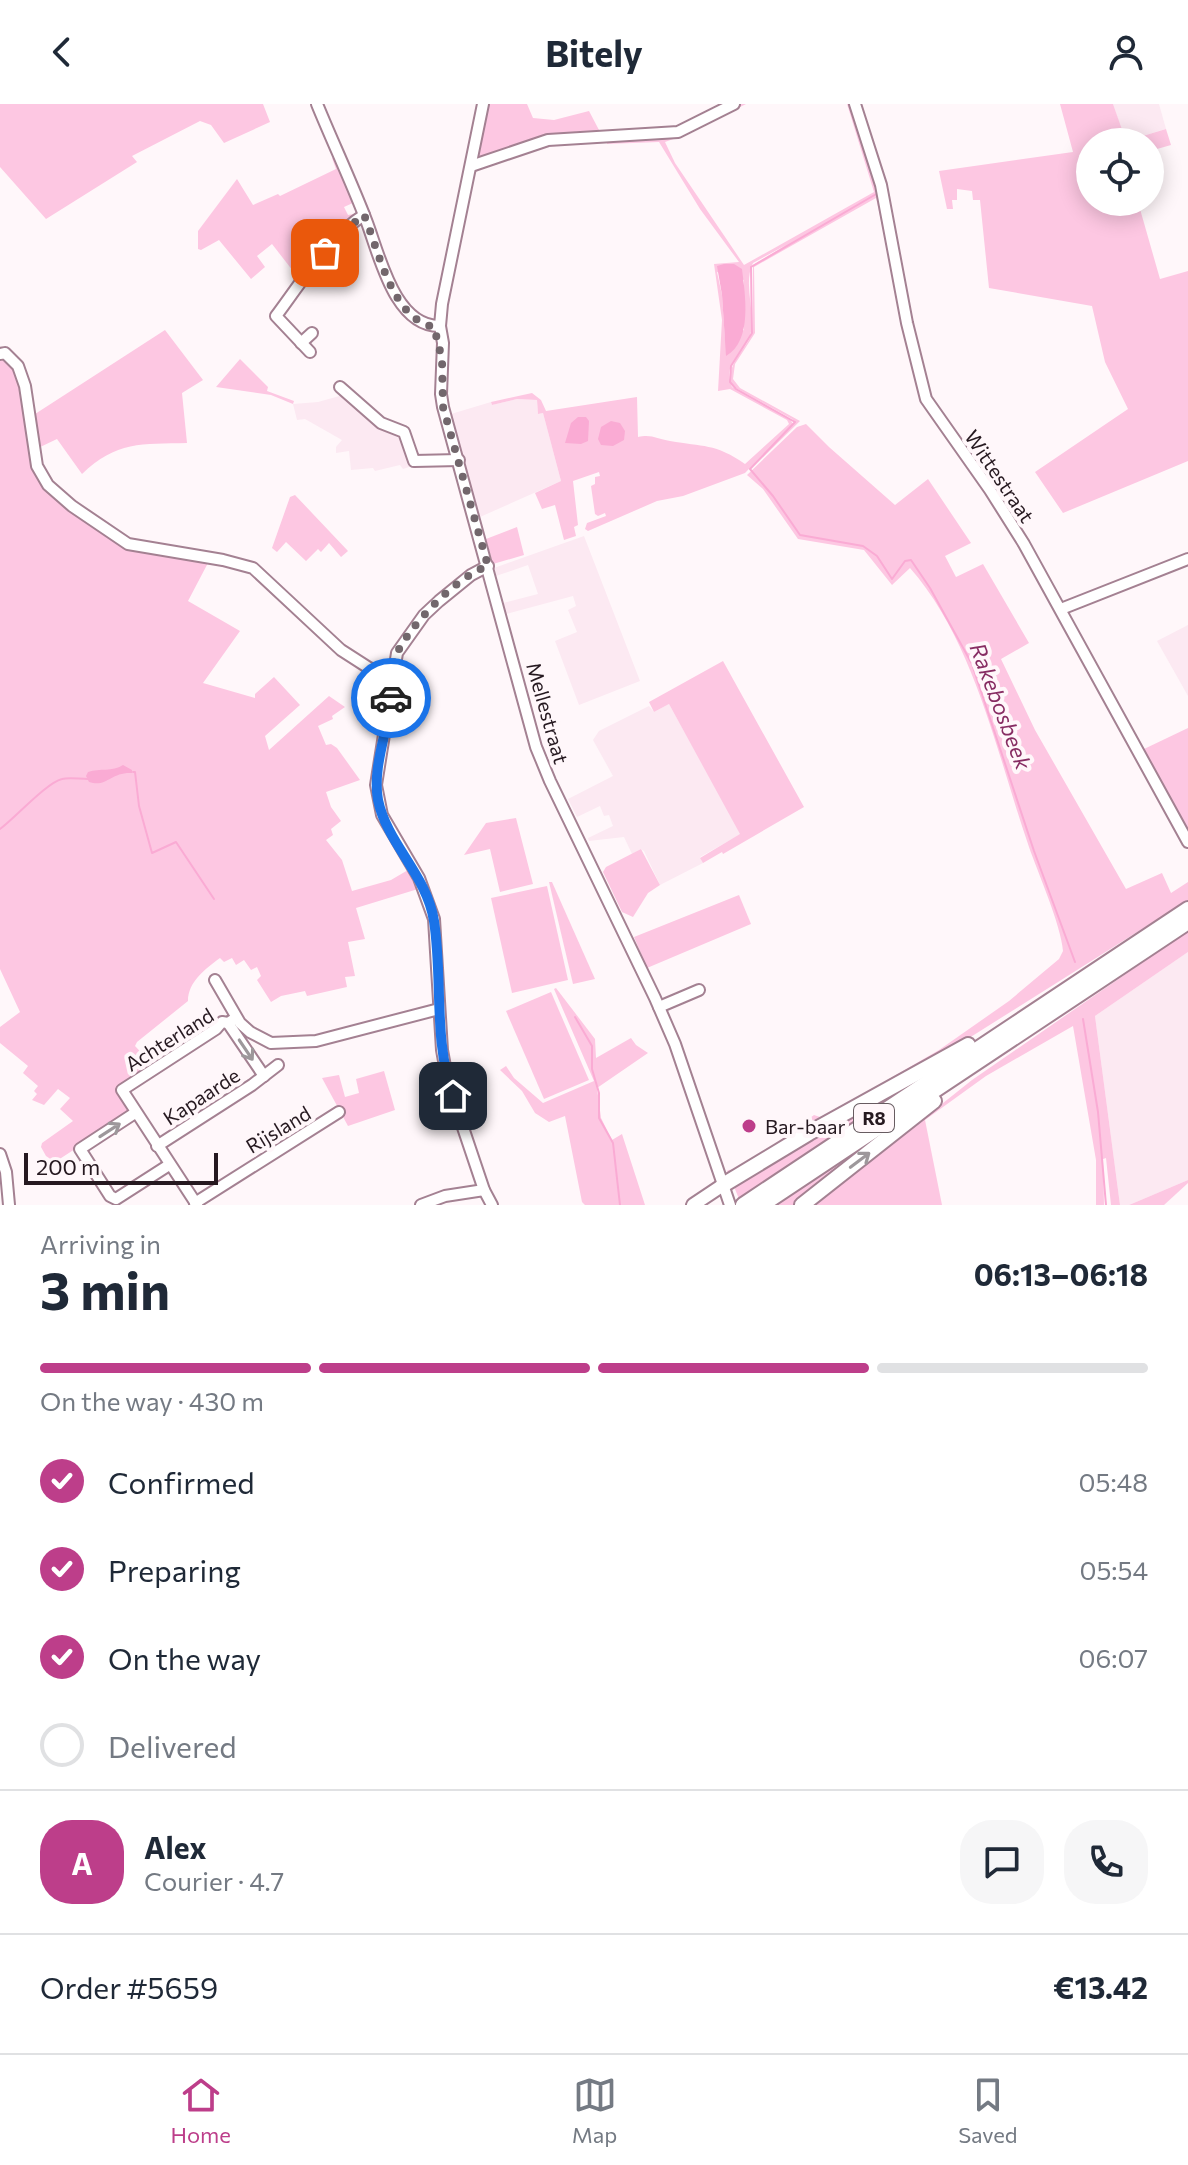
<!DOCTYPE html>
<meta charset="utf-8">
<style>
body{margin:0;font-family:Commissioner,sans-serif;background:#f6f6f7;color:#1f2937;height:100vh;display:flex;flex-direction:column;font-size:30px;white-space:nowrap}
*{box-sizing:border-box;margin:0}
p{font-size:26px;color:#747a83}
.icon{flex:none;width:44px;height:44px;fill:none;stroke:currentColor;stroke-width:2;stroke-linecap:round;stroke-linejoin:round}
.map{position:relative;height:1101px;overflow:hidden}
.side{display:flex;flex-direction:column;background:#fff;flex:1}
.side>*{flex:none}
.buttons{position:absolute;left:1076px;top:24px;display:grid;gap:16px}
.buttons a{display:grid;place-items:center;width:88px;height:88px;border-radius:50%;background:#fff;box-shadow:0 4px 20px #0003;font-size:40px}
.scale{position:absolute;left:24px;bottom:20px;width:194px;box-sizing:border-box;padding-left:8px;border:4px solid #261920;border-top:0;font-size:22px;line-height:28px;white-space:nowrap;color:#261920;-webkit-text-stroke:6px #fff7fa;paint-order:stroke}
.pin{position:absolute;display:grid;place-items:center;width:68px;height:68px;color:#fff;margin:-34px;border-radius:16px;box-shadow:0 4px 12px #0006}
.courier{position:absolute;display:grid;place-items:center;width:80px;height:80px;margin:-40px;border:6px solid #1a73e8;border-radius:50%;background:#fff;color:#222;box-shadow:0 2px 10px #0007}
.headline em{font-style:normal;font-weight:700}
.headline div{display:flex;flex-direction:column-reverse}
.headline{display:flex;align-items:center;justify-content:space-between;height:136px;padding:0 40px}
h1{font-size:52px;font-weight:700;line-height:60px}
.bar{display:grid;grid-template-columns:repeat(4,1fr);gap:12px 8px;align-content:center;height:96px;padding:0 40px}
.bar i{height:10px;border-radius:6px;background:#e0e1e3}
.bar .on{background:#bd3e8a}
.bar p{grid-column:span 4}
.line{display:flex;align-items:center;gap:20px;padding:0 40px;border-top:2px solid #e0e1e3}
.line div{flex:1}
.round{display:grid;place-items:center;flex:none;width:84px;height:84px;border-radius:32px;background:#f6f6f7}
ol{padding:0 40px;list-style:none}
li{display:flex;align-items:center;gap:24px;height:88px}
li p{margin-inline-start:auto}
li .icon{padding:8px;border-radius:50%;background:#bd3e8a;color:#fff;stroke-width:4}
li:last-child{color:#747a83}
li i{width:44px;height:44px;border:4px solid #e0e1e3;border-radius:50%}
header{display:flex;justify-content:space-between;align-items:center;height:104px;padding:0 40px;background:#fff;font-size:36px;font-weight:700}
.tabs{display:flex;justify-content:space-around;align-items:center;height:112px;border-top:2px solid #e0e1e3;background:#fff;font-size:22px;color:#747a83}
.tabs a{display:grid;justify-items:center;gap:4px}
.tabs .on{color:#bd3e8a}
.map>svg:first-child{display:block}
</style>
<header><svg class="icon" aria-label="back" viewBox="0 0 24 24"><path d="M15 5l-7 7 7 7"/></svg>Bitely<svg class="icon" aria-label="person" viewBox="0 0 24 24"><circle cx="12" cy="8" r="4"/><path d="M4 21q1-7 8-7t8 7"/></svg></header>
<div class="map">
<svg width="1188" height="1101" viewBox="0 0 1188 1101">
<rect width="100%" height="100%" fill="#fff7fa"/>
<g fill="#fce9f2">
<path d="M 1113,0 L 1159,0 L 1166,25 L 1125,37 Z"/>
<path d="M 343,291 L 372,320 L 403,336 L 412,362 L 403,365 L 400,361 L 375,367 L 373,364 L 351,366 L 349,347 L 336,349 L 336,343 L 342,336 L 305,315 L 297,316 L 293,300 L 318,298 Z"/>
<path d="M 517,295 L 537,296 L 538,310 L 543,309 L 561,377 L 480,413 L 451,310 L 491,298 L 492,301 Z"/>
<path d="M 584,432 L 640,577 L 579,601 L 555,537 L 577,528 L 568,506 L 576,502 L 573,492 L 506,510 L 503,499 L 538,490 L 528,461 L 496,472 L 494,464 Z"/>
<path d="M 1188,521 L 1188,592 L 1157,537 Z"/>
<path d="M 669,600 L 741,730 L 700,753 L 703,759 L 660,781 L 644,747 L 641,745 L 632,750 L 624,733 L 589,737 L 588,734 L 613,722 L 609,711 L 604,712 L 600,702 L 577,713 L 568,695 L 613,672 L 593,636 L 599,627 L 649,602 L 654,608 Z"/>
<path d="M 1188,848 L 1188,1076 L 1129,1101 L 1120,1101 L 1095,912 Z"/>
</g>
<g fill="#fdc7e2" fill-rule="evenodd">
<path d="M 0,0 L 263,0 L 270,18 L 224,39 L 211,21 L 200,17 L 132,52 L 137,58 L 46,115 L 0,63 Z"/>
<path d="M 487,0 L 527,0 L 533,14 L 554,16 L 589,7 L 599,26 L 597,29 L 476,56 Z"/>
<path d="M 739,0 L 746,0 L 687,30 L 665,38 L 675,59 L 744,161 L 874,88 L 847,0 L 851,0 L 877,85 L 876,90 L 880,89 L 896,185 L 876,94 L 754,163 L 755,229 L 735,260 L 733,275 L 740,284 L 800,317 L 753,363 L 795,318 L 792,315 L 732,282 C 725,258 747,247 753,226 L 753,161 L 786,141 L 753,159 C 743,179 755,206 751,228 C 746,250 721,258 732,283 L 790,315 L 793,320 L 745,369 L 683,392 L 657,397 L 588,427 L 585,425 L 587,419 L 606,412 L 605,409 L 598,412 L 595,410 L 591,382 L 595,380 L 595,373 L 600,372 L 599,368 L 573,377 L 578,421 L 574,423 L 576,432 L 564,436 L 555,401 L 542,405 L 535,389 L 561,377 L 543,309 L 538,310 L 537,296 L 517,295 L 492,301 L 491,298 L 532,289 L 541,296 L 546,307 L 637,293 L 638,333 C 652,330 657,335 670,337 C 703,343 715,339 745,360 L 789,320 L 787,316 L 730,285 L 718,287 L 722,216 L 714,160 L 739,158 L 700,105 L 659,38 L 607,40 L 607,36 L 674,31 ZM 717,168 L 744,176 L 744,226 L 725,235 L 722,191 Z"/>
<path d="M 1060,0 L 1113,0 L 1126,37 L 1166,25 L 1171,41 L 1150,47 L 1150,38 L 1090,38 L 1090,98 L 1138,98 L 1160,175 L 1188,167 L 1188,357 L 1063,409 L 1035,368 L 1128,305 L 1105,258 L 1092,202 L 989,184 L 980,96 L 973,96 L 972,87 L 957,85 L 957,96 L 952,96 L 953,105 L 947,105 L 939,67 L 1073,48 Z"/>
<path d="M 332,54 L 337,56 L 355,98 L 344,103 L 348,111 L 359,109 L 300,176 L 272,140 L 257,152 L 265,163 L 251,175 L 219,136 L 201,146 L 198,145 L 198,127 L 237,75 L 253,101 L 278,90 L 280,92 L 336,65 Z"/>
<path d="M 165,226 L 203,276 L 182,289 L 187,339 C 142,340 116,337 82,370 L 57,335 L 36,345 L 32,312 Z"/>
<path d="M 0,254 C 27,258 28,333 31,356 L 34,367 L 42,379 L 123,441 L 209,457 L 188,497 L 240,527 L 203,579 L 255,594 L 255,590 L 274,573 L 300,601 L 265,632 L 269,646 L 329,592 L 345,603 L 332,612 L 333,615 L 318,622 L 326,641 L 331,640 L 337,644 L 360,676 L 326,688 L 331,703 L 341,717 L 331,725 L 333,731 L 326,736 L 342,756 L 352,787 L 391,776 L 408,766 L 418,785 L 356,804 L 365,835 L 348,838 L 355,872 L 345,873 L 347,883 L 307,892 L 305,887 L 281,892 L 271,898 L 257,876 L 261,872 L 257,863 L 251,866 L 244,856 L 236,861 L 232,854 L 224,858 L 220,854 C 205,865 188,878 188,897 L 137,938 L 135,942 L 151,959 L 118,985 L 130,1005 L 129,1010 L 55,1058 L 46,1052 L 41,1043 L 42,1039 L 73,1017 L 60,1005 L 70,994 L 58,985 L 44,1001 L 32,996 L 37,990 L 34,987 L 38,982 L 23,969 L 28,962 L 0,939 L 0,923 L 20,908 L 0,865 Z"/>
<path d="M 240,255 L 268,283 L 267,287 L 294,297 L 293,300 L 271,291 L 216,283 Z"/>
<path d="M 806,320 L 829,343 L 895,401 L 928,375 L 971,439 L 945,452 L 956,473 L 983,460 L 1029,539 L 1001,555 L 1035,626 L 1126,785 L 1162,769 L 1171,789 L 1188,778 L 1188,796 L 931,958 L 731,1072 L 726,1069 L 728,1066 C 745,1066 797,1023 814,1011 L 820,1013 L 827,1011 L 939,946 L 1009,897 L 1059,855 L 1063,847 C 1061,821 1038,769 1029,743 C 997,651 975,538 910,464 L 892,481 L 864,446 L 798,435 L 763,385 L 747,371 L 797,323 Z"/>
<path d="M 295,391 L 348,447 L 341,453 L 329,439 L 321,448 L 318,445 L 306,457 L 286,438 L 277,448 L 272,444 L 290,393 Z"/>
<path d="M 517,423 L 524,451 L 493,460 L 486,435 Z"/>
<path d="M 723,557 L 804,703 L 723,750 L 722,748 L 703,759 L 700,754 L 740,730 L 669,600 L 654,608 L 649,598 Z"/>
<path d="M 1188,624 L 1188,725 L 1144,645 Z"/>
<path d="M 516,714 L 533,780 L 500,788 L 490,745 L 464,751 L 486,719 Z"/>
<path d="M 641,745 L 660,781 L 648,789 L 633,813 L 622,808 L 603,768 L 606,763 Z"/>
<path d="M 549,778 L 552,778 L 595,875 L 573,880 Z"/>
<path d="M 547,782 L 568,876 L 512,889 L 491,794 Z"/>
<path d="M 739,791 L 751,820 L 647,864 L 634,833 Z"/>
<path d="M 1188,827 L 1188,848 L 1095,912 L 1120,1101 L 1111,1101 L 1106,1054 L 1103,1055 L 1104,1101 L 1096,1101 L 1096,1056 L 1073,922 L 986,972 L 925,1016 L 942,1101 L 815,1101 L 972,976 Z"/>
<path d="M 556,884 L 595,935 L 596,954 L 631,934 L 636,941 L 648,949 L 597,984 L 601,1014 L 612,1036 L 622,1030 L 645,1101 L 585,1101 L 582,1098 L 565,1012 L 549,1018 L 535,1009 L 522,987 L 500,966 L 506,962 L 514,974 L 543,999 L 594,977 L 554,885 Z"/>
<path d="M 551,888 L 589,976 L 544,995 L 506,907 Z"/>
<path d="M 943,960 L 739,1095 L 733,1080 L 751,1068 Z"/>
<path d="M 384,967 L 395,1006 L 348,1022 L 322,974 L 339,971 L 345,993 L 359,989 L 356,975 Z"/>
<path d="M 933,994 L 797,1101 L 773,1101 Z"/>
<path d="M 1188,1076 L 1188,1079 L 1164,1101 L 1129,1101 Z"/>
</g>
<g fill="#faabd4">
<path d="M 724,160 L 734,160 L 742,165 C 745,190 753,237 726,252 L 722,191 L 717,162 Z"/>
<path d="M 578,313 L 586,313 L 589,317 L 588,337 L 581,340 L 565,339 L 571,319 Z"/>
<path d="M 611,317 L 620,319 L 625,327 L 624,336 L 613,342 L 601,341 L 598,335 L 601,323 Z"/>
<path d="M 123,661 L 132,666 L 132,669 C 110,668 107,684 89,678 L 86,672 L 88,668 C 100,664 112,668 123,661 Z"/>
</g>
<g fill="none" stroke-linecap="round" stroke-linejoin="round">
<g stroke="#faabd4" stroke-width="2">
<path d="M 878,89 L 751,163 L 752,229 L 731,262 L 730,278 L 736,285 L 795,318 L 750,365 L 773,392 L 800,431 L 863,442 L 877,452 L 892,475 L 905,457 L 911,456 L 930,484 L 972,560 L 1034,747 L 1075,858"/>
<path d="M 133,668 L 135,668 L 139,702 L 152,749 L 176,738 L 214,795"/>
<path d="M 0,725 C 15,714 46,679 62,675 C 69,673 79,675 88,675"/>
<path d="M 575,913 L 592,942 L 592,965 L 599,989 L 599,1014 L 613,1039 L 620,1101"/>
<path d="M 1083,915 L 1098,1008 L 1106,1101"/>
</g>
<defs>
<g id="minor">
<path d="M 317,0 C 333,39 351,77 366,116 C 379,149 394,223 440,222"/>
<path d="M 483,0 L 442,200 L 440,222 L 443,239 L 441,290 L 443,303 L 536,643 L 550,677 L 655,894 L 675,940 L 730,1101"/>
<path d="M 855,0 L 881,81 L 907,219 L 926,295 L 990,386 L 1024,440 L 1188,738"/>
<path d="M 471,62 L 548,36 L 678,28 L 734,0"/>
<path d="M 301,239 L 312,229"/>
<path d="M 310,248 L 276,212 C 300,180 330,132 364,111"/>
<path d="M 0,250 L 5,249 L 18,262 L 25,282 L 37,362 L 48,381 L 72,402 L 128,440 L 223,456 L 253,464 L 341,546 L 369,564 L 394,570"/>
<path d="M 340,283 L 381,319 L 404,328 L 414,357 L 459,356"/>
<path d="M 488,462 L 471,471 L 439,497 L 424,511 L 397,549 L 376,681 L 382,711 L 419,774 L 434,815 L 442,946 L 448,979 L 484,1086 L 492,1101"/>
<path d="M 1061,505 L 1188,455"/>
<path d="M 215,876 L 240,919 L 250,928 L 271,939 L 316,937 L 439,905"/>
<path d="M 659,903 L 699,886"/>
<path d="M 228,919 L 264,972"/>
<path d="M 135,1009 L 80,1045 L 110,1092 L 116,1095 L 169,1061"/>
<path d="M 157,1042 L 252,981 L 278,961"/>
<path d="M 0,1050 L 6,1068 L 9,1101"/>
<path d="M 195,1099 L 339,1008"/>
<path d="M 197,1101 L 122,986 L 216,925 L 222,918 L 228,919 L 236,914"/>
<path d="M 421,1101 L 445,1092 L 484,1086"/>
</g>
<path id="major" d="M 693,1101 L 723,1081"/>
<g id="highway">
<path d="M 723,1081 L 809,1029 L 968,941"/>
<path d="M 743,1101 L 1188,805"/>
<path d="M 762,1101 L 1188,818"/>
<path d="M 802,1101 L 934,997"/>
</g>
</defs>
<use href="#minor" stroke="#a48192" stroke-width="14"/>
<use href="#major" stroke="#a48192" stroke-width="16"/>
<use href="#highway" stroke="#a48192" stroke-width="18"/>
<use href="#minor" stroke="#fff" stroke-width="10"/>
<use href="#major" stroke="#fff" stroke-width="12"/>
<use href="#highway" stroke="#fff" stroke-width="14"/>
</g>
<defs><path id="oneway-shaft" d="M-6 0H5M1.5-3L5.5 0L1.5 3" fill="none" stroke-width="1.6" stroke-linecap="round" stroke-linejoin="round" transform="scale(2)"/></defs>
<g stroke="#9d989b">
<use href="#oneway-shaft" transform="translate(246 946) rotate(56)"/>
<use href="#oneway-shaft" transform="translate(110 1026) rotate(-33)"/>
<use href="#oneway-shaft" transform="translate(860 1056) rotate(-37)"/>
</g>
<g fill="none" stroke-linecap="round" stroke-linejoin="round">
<path stroke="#72676c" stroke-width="8" stroke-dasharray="0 14.4" d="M 325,149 L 357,116 L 364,111 C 379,146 391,214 434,223 L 442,255 L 443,303 L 488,462 C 456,473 412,519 397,549 C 391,561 393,580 391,594"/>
<path stroke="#1a73e8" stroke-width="10" d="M 391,594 C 388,627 372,663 378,696 C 387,740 427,771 434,817 C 443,875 433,935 453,992"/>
</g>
<circle fill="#bd3e8a" stroke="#fff7fa" stroke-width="3" cx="749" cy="1022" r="8"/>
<g text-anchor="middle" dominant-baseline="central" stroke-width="8" stroke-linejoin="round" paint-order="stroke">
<rect fill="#fff7fa" stroke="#675c61" stroke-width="2" x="854" y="1000" width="40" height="28" rx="6"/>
<g font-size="18" font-weight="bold" fill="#261920">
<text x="874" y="1014">R8</text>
</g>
<g font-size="20" fill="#261920" stroke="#fff7fa">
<text transform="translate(1000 372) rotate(56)">Wittestraat</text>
<text transform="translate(548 609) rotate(74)">Mellestraat</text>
<text transform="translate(169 935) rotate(-32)">Achterland</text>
<text transform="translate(201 992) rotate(-33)">Kapaarde</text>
<text transform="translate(278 1025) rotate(-31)">Rijsland</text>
</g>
<g font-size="20" fill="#261920" stroke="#fff7fa" text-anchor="start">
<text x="765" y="1022">Bar-baar</text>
</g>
<g font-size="22" font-style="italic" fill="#872d63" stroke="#fff7fa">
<text transform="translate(1001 602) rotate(69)">Rakebosbeek</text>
</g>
</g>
</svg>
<div class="buttons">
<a><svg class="icon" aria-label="locate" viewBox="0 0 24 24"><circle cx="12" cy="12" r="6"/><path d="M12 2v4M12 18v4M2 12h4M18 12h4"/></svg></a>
</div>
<div class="scale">200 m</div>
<div class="pin" style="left:325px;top:149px;background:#ea580c"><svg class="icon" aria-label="bag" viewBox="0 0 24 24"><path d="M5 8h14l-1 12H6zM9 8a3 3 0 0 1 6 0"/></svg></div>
<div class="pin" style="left:453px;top:992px;background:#1f2937"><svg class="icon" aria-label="home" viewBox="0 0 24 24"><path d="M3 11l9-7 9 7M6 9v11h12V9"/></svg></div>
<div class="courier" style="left:391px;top:594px"><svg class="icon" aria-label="car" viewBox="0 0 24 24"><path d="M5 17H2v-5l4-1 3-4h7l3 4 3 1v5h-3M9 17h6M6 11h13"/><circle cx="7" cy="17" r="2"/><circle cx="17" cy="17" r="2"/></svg></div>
</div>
<section class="side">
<div class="headline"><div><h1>3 min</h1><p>Arriving in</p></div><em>06:13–06:18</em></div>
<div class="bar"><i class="on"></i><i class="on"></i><i class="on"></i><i></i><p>On the way · 430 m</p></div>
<ol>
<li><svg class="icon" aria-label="check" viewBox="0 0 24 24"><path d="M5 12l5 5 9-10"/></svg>Confirmed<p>05:48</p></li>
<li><svg class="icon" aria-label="check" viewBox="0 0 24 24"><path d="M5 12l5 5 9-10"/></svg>Preparing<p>05:54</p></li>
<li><svg class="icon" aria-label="check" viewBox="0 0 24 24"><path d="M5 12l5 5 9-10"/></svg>On the way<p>06:07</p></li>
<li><i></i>Delivered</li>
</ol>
<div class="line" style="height:144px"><b class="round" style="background:#bd3e8a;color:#fff">A</b><div><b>Alex</b><p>Courier · 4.7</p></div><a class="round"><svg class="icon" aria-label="chat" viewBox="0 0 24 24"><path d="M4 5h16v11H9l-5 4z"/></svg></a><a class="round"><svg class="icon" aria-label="phone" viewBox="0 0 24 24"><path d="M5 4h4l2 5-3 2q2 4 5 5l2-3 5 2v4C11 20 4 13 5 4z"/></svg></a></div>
<div class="line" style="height:104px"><div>Order #5659</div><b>€13.42</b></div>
</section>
<nav class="tabs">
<a class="on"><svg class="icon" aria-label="home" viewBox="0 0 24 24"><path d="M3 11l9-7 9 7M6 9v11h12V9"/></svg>Home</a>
<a><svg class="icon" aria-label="map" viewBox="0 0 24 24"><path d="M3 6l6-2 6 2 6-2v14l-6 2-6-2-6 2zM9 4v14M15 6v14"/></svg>Map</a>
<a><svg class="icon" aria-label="saved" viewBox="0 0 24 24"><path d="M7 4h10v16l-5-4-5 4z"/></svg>Saved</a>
</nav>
